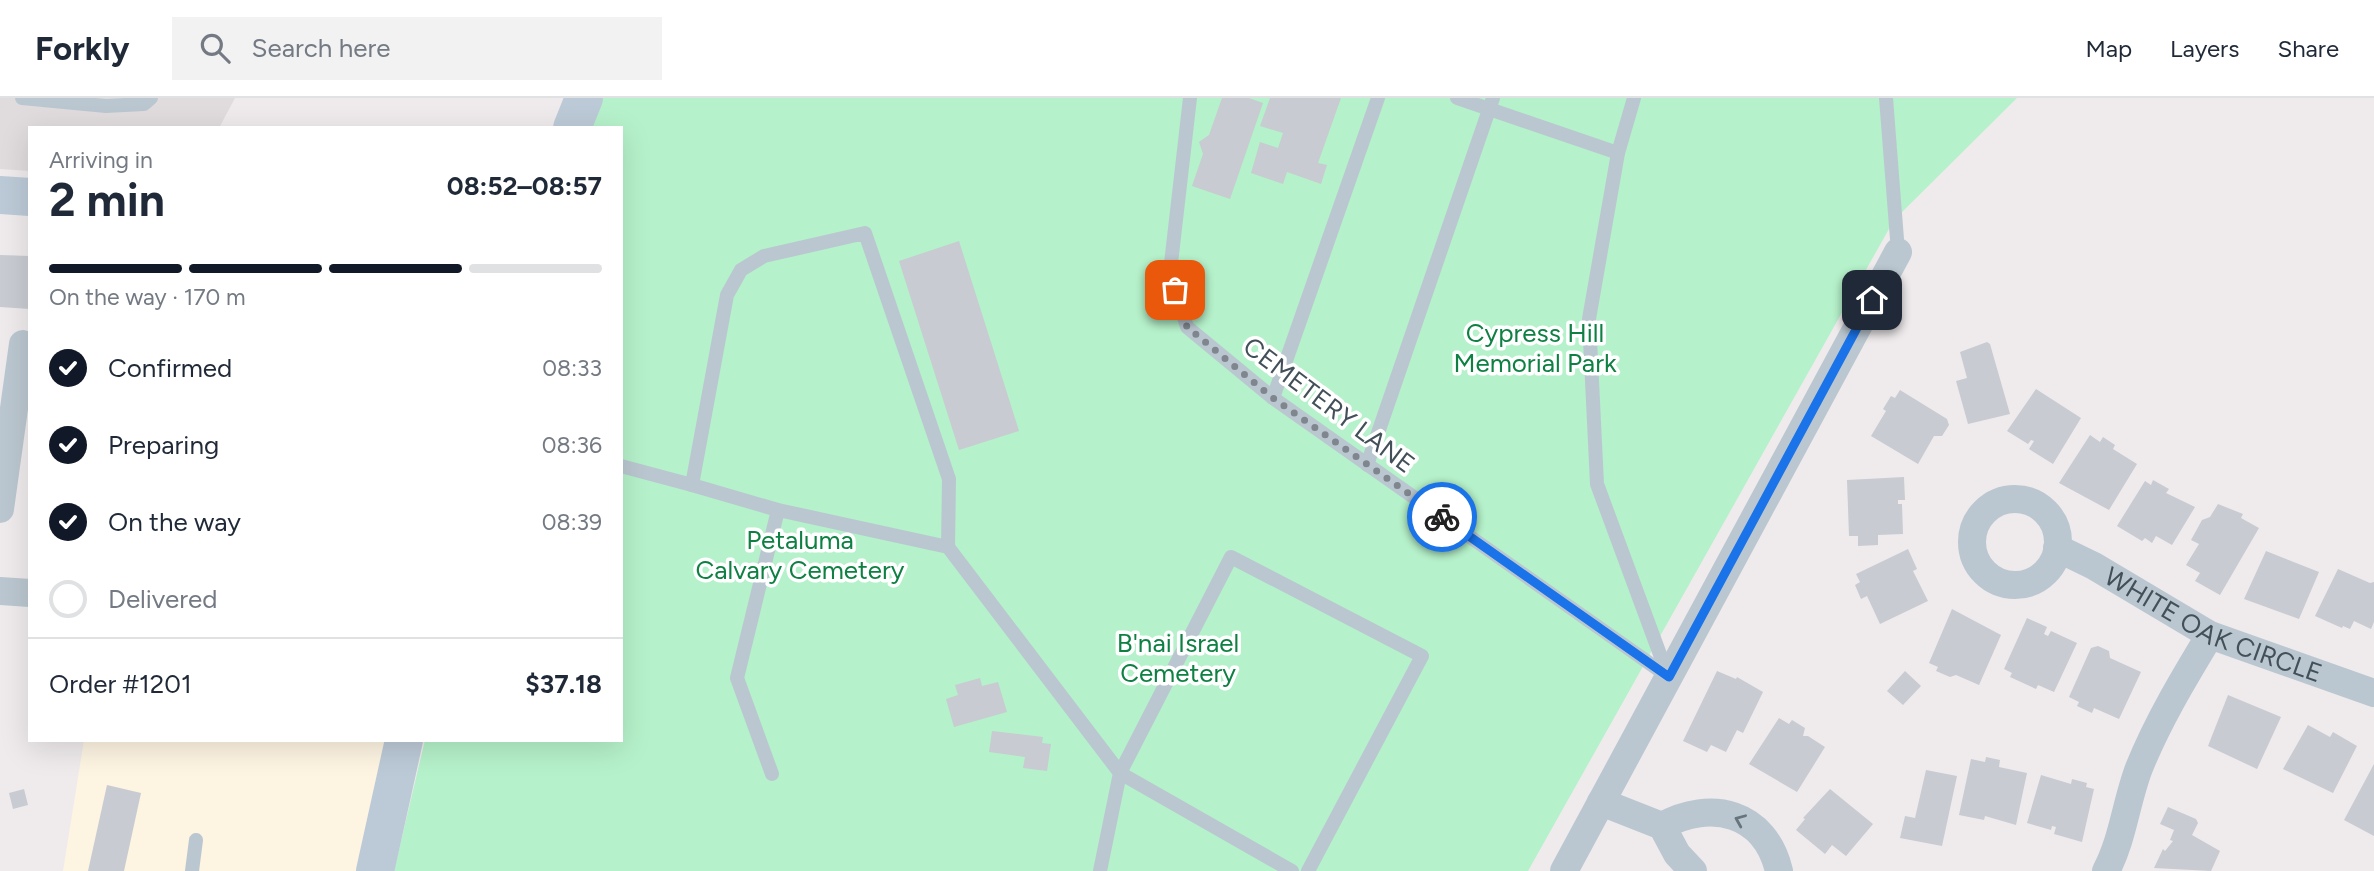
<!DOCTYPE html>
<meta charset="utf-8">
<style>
body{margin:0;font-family:Figtree,sans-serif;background:#f2f2f3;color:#1f2937;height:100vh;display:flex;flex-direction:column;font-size:26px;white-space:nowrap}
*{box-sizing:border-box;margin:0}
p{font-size:23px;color:#747a83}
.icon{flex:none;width:38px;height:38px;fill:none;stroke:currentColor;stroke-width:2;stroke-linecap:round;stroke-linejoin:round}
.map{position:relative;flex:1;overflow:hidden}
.details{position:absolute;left:28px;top:28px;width:595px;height:616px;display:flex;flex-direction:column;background:#fff;border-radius:0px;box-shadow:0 7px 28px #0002}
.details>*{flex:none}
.pin{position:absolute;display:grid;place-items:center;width:60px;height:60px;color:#fff;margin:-30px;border-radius:14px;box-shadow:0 4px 10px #0006}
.courier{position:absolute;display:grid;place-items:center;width:70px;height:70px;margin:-35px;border:5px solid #1a73e8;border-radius:50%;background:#fff;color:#222;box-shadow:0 2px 9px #0007}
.summary em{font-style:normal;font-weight:700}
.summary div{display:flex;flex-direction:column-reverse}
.summary{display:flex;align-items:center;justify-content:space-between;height:119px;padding:0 21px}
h1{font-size:46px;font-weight:700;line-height:52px}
.bar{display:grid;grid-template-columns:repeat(4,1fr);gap:10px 7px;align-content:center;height:84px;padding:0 21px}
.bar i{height:9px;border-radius:5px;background:#e0e1e3}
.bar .on{background:#111827}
.bar p{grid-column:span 4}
.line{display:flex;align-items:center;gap:18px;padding:0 21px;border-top:2px solid #e0e1e3}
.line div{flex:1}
ol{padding:0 21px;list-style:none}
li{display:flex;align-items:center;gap:21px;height:77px}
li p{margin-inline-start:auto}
li .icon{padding:7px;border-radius:50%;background:#111827;color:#fff;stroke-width:4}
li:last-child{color:#747a83}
li i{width:38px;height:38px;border:4px solid #e0e1e3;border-radius:50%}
header{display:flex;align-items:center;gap:42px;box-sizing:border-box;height:98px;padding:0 35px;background:#fff;border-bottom:2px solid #e0e1e3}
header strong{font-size:33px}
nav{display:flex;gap:38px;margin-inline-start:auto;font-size:24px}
.search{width:490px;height:63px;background:#f2f2f3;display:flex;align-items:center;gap:18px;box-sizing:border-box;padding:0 24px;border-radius:0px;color:#747a83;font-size:26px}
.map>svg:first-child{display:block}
</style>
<header>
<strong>Forkly</strong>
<div class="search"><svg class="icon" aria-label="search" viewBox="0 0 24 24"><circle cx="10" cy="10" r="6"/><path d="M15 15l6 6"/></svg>Search here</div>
<nav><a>Map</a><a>Layers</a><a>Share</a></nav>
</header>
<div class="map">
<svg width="2374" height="773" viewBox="0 0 2374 773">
<rect width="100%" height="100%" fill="#efebec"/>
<path fill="#fdf4e2" d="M 84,642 L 387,642 L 357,773 L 63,773 Z"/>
<path fill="#e0dcde" d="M 0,0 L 235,0 L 219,30 L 30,30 L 30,73 L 0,71 Z"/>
<path fill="#b5f1ca" d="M 596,0 L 2017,0 L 1894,122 L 1528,773 L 394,773 L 425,642 L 621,642 L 621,30 L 585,30 Z"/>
<g fill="#c8cbd1">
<path d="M 1222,0 L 1249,0 L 1263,5 L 1230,101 L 1192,88 L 1203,56 L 1199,44 L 1209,37 Z"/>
<path d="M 1270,0 L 1341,0 L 1318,65 L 1327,67 L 1321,86 L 1287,74 L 1283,86 L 1251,75 L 1260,44 L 1278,50 L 1283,35 L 1260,28 Z"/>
<path d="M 959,143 L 1019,333 L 959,352 L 899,163 Z"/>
<path d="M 0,157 L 30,158 L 30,211 L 0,209 Z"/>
<path d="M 1987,244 L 1990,246 L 2010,316 L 1968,326 L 1956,283 L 1967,280 L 1960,254 Z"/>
<path d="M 2036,291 L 2081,320 L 2053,366 L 2029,351 L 2034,343 L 2031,342 L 2028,346 L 2007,333 Z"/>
<path d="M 1900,292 L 1947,321 L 1949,327 L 1942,338 L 1934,338 L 1918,366 L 1871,338 L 1886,313 L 1883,311 L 1891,298 L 1895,300 Z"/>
<path d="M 2090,337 L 2100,344 L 2103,339 L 2115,347 L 2113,351 L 2137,366 L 2109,412 L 2059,385 Z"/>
<path d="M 1904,379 L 1905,402 L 1898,402 L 1898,406 L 1902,406 L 1903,436 L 1878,437 L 1878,447 L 1858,448 L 1858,438 L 1849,438 L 1847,382 Z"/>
<path d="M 2153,382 L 2169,391 L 2166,395 L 2195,409 L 2172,447 L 2156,438 L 2152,445 L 2145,440 L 2142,443 L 2117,428 L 2145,383 L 2151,387 Z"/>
<path d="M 2218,406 L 2243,416 L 2241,420 L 2259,430 L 2220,497 L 2195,483 L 2200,475 L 2186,467 L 2199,446 L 2191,442 L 2202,422 L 2210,419 Z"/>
<path d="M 1908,451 L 1917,471 L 1913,473 L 1928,503 L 1880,526 L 1867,498 L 1861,501 L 1855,487 L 1860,484 L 1856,476 Z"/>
<path d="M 2266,453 L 2319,474 L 2299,521 L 2244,501 Z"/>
<path d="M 2338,471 L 2370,485 L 2374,484 L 2374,524 L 2371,531 L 2354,523 L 2350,531 L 2343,528 L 2342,530 L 2315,518 Z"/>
<path d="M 1952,511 L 2001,537 L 1979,587 L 1956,577 L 1950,579 L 1936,573 L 1938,569 L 1929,565 Z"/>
<path d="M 2027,520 L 2047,529 L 2044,536 L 2048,538 L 2051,533 L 2077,545 L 2054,594 L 2038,587 L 2036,591 L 2010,579 L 2012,575 L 2004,571 Z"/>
<path d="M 2098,548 L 2109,553 L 2110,560 L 2141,574 L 2119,621 L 2094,610 L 2092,615 L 2077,608 L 2079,604 L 2069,599 L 2091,550 Z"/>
<path d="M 1717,573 L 1736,581 L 1737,579 L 1763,594 L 1743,635 L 1737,632 L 1726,654 L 1711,647 L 1707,654 L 1683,643 Z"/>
<path d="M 1905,573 L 1921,588 L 1903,607 L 1887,593 Z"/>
<path d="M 980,580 L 982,588 L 998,584 L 1007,614 L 954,629 L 946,601 L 958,597 L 955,587 Z"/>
<path d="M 2228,597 L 2281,619 L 2257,671 L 2208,648 Z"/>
<path d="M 1779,620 L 1789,626 L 1792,622 L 1805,630 L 1803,638 L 1808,638 L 1825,649 L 1797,694 L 1749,666 Z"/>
<path d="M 2308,627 L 2330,639 L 2333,634 L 2357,648 L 2333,695 L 2283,671 Z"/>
<path d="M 992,633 L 1043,639 L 1042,645 L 1051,646 L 1047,673 L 1023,670 L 1025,659 L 989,654 Z"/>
<path d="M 1986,659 L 2000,662 L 1999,669 L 2027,675 L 2016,727 L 1985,718 L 1984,722 L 1959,717 L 1971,661 L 1985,664 Z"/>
<path d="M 2374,666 L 2374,738 L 2344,722 Z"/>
<path d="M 1926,672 L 1957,678 L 1942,748 L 1900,740 L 1905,718 L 1915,720 Z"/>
<path d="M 2041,677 L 2071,686 L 2072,681 L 2087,685 L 2086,689 L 2094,691 L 2082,744 L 2054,736 L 2056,729 L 2052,728 L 2051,732 L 2027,725 Z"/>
<path d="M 107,687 L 141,695 L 124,773 L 88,773 Z"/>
<path d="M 24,691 L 28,707 L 13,711 L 9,695 Z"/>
<path d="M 1830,691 L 1873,726 L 1846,758 L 1832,747 L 1825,756 L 1796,732 L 1805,721 L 1803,720 Z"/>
<path d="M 2168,709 L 2196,721 L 2198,725 L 2192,737 L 2220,753 L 2211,773 L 2154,770 L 2163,751 L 2165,753 L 2173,743 L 2170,742 L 2174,732 L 2160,726 Z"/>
</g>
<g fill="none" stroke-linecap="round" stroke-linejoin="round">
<g stroke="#bbc7d0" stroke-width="14">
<path d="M 22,0 L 106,8 L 144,6 L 151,0"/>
<path d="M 1190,0 L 1170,174 L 1187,229 L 1273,300 L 1669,579"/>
<path d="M 1457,0 L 1618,55"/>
<path d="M 1634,0 L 1618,55 L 1589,221 L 1597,386 L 1668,578"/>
<path d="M 1886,0 L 1898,154"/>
<path d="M 1273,300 L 1378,0"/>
<path d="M 1367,367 L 1493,0"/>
<path d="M 621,368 L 692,387"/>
<path d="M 948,449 L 778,412 L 692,387 L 727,197 L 741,172 L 764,158 L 865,135 L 949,381 L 948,449 L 1120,675 L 1100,773"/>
<path d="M 772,676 L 737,580 L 778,412"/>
<path d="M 192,773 L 196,742"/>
<path d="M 1292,773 L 1120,675 L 1231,459 L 1422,558 L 1308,773"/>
</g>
<g stroke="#bbc7d0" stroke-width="28">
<circle cx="2015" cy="444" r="43"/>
<path d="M 0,411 L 23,246"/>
<path id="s1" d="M 2057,450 L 2094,468 L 2210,537 L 2374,595"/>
<path d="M 0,493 L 30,495"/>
<path d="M 1601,704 L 1662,728 L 1677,756 L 1693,773"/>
<path d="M 1662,728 C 1711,701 1765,714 1779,773"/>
<path d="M 1564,773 L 1898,154"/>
<path d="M 2106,773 C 2123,741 2126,704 2139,670 C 2158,623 2184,580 2210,537"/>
</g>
<g stroke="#bccad7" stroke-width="38">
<path d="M 572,30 L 584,0"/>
<path d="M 0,97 L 30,99"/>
<path d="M 375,773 L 404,642"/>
</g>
</g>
<defs><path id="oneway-chevron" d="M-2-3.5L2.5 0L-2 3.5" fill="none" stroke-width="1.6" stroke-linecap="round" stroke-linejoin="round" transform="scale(1.75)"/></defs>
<use stroke="#67747d" href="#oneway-chevron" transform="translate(1740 722) rotate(-157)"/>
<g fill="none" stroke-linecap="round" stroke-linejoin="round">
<path stroke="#7f868d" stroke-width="7" stroke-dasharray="0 12.6" d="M 1175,192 L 1187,229 L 1273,300 L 1442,419"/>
<path stroke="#1a73e8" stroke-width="9" d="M 1442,419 L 1669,579 L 1872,202"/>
</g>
<g text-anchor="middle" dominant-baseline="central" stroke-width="7" stroke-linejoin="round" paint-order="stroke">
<g font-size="26" fill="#0f8043" stroke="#fff">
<text x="1535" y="235">Cypress Hill<tspan x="1535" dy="30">Memorial Park</tspan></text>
<text x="800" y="442">Petaluma<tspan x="800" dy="30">Calvary Cemetery</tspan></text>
<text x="1178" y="545">B'nai Israel<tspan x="1178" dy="30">Cemetery</tspan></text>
</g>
<g font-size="26" fill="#43505a" stroke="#fff">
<text transform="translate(1329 307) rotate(37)">CEMETERY LANE</text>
<text stroke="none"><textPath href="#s1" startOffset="175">WHITE OAK CIRCLE</textPath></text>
</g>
</g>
</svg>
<div class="pin" style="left:1175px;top:192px;background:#ea580c"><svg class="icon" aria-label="bag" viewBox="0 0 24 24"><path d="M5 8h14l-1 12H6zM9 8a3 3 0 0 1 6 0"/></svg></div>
<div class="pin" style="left:1872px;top:202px;background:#1f2937"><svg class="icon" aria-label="home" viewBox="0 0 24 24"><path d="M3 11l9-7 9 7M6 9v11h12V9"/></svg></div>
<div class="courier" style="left:1442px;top:419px"><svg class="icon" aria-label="bike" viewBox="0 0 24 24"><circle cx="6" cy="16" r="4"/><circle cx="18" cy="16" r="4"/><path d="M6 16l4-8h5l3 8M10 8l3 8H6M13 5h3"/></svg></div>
<section class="details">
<div class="summary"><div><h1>2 min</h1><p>Arriving in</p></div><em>08:52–08:57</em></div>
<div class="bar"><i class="on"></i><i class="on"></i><i class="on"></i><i></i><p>On the way · 170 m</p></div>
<ol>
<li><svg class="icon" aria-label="check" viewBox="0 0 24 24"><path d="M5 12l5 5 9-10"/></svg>Confirmed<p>08:33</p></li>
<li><svg class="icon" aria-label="check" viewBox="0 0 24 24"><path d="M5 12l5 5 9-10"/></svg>Preparing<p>08:36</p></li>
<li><svg class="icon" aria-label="check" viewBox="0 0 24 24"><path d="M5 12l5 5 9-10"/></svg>On the way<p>08:39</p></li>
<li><i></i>Delivered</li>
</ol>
<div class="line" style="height:91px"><div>Order #1201</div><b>$37.18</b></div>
</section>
</div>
